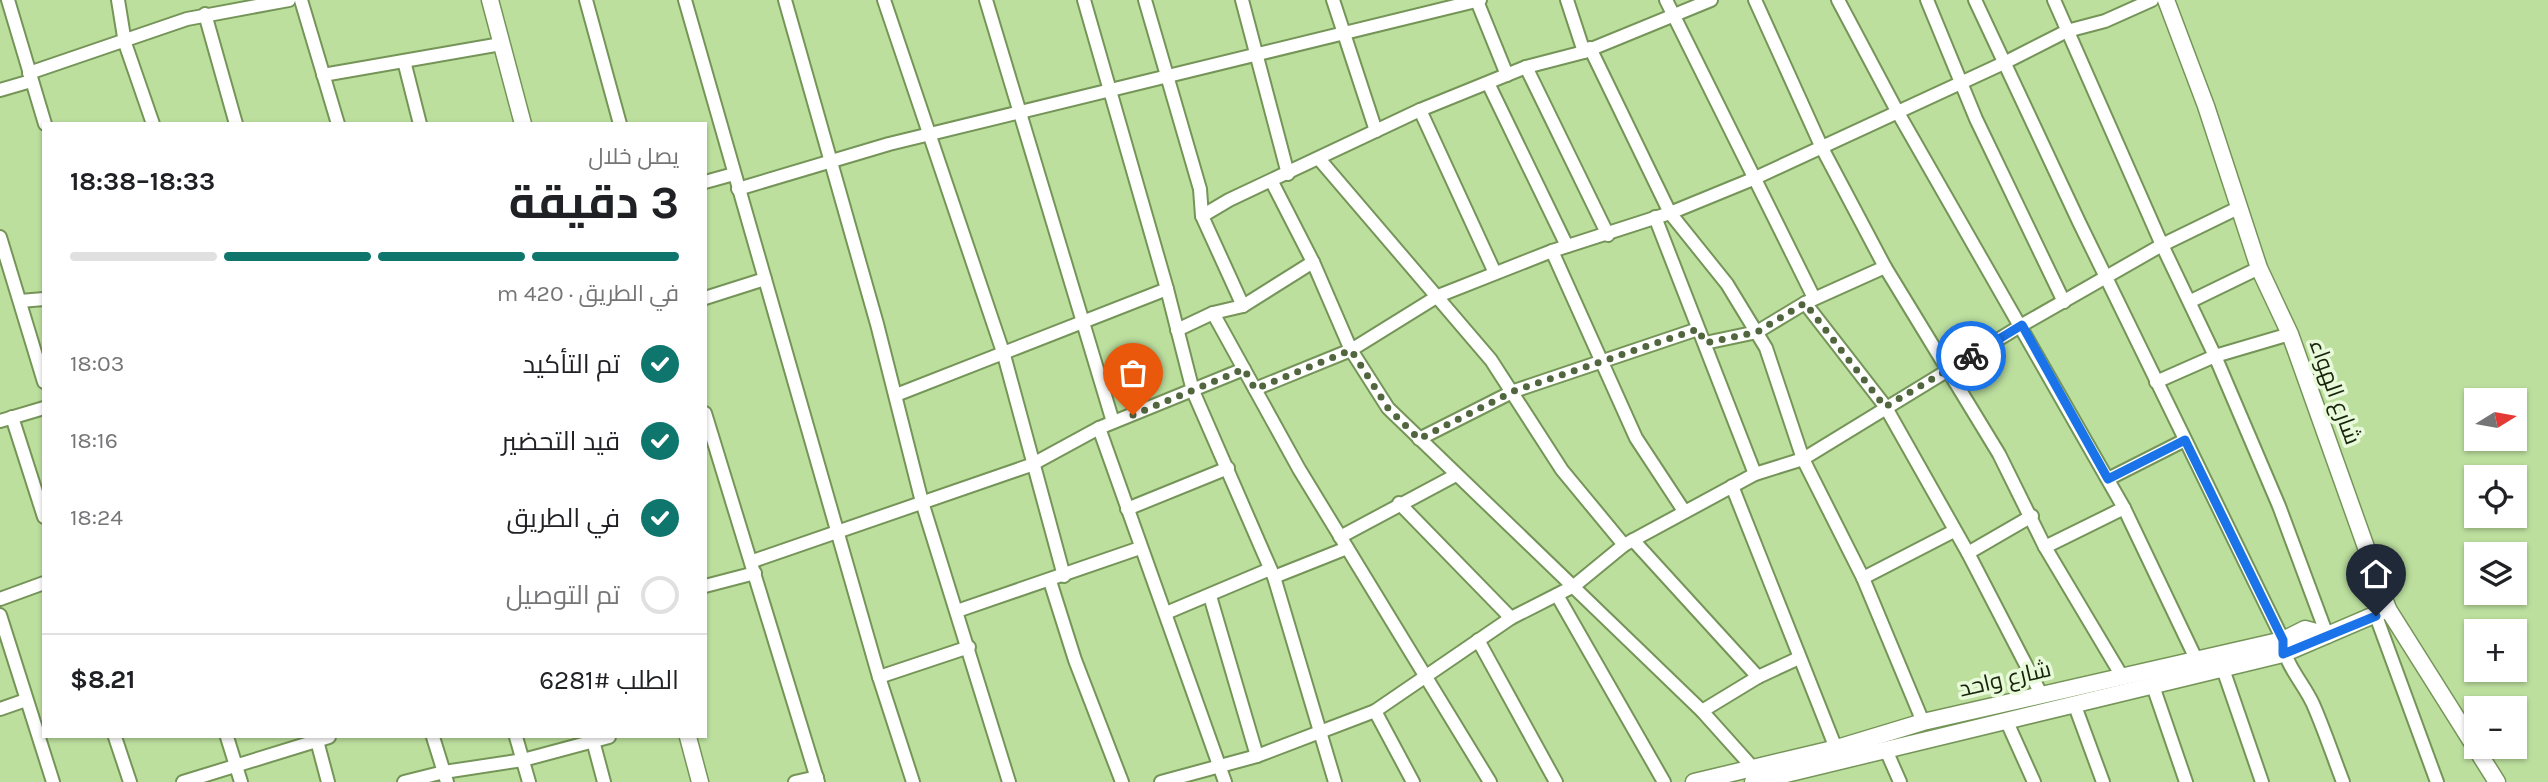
<!DOCTYPE html>
<html lang="ar">
<meta charset="utf-8">
<style>
body{margin:0;font-family:Karla,Cairo,sans-serif;background:#f2f2f2;color:#202124;direction:rtl;height:100vh;display:flex;flex-direction:column;font-size:26px;white-space:nowrap}
*{box-sizing:border-box;margin:0}
p{font-size:23px;color:#757577}
.icon{flex:none;width:38px;height:38px;fill:none;stroke:currentColor;stroke-width:2;stroke-linecap:round;stroke-linejoin:round}
.map{position:relative;flex:1;overflow:hidden;direction:ltr}
.sheet{position:absolute;left:42px;top:122px;width:665px;height:616px;display:flex;flex-direction:column;background:#fff;border-radius:0px;box-shadow:0 2px 5px #0004;direction:rtl}
.sheet>*{flex:none}
.needle{width:46px;rotate:79deg}
.controls{position:absolute;left:2464px;top:388px;display:grid;gap:14px}
.controls a{display:grid;place-items:center;width:63px;height:63px;border-radius:0px;background:#fff;box-shadow:0 2px 5px #0004;font-size:35px}
.pin{position:absolute;display:grid;place-items:center;width:60px;height:60px;color:#fff;margin:-72px -30px;border-radius:50% 50% 50% 0;rotate:-45deg;box-shadow:0 0 7px #0007}
.pin .icon{rotate:45deg}
.courier{position:absolute;display:grid;place-items:center;width:70px;height:70px;margin:-35px;border:5px solid #1a73e8;border-radius:50%;background:#fff;color:#222;box-shadow:0 2px 9px #0007}
.headline em{font-style:normal;font-weight:700}
.headline div{display:flex;flex-direction:column-reverse}
.headline{display:flex;align-items:center;justify-content:space-between;height:119px;padding:0 28px}
h1{font-size:46px;font-weight:700;line-height:52px}
.bar{display:grid;grid-template-columns:repeat(4,1fr);gap:10px 7px;align-content:center;height:84px;padding:0 28px}
.bar i{height:9px;border-radius:5px;background:#e0e0e0}
.bar .selected{background:#0f766e}
.bar p{grid-column:span 4}
.line{display:flex;align-items:center;gap:18px;padding:0 28px;border-top:2px solid #e0e0e0}
.line div{flex:1}
ol{padding:0 28px;list-style:none}
li{display:flex;align-items:center;gap:21px;height:77px}
li p{margin-inline-start:auto}
li .icon{padding:7px;border-radius:50%;background:#0f766e;color:#fff;stroke-width:4}
li:last-child{color:#757577}
li i{width:38px;height:38px;border:4px solid #e0e0e0;border-radius:50%}
.map>svg:first-child{display:block}
</style>
<div class="map">
<svg width="2548" height="782" viewBox="0 0 2548 782">
<rect width="100%" height="100%" fill="#bcdf9e"/>
<g fill="none" stroke-linecap="round" stroke-linejoin="round">
<defs>
<g id="street">
<path d="M 8,0 L 45,124"/>
<path d="M 118,0 L 125,43 L 153,124"/>
<path d="M 301,0 L 338,124"/>
<path d="M 586,0 L 620,124"/>
<path d="M 685,0 L 879,677 L 913,782"/>
<path d="M 785,0 L 877,324 L 922,502 L 1009,782"/>
<path d="M 884,0 L 1004,355 L 1064,576"/>
<path d="M 986,0 L 1113,422"/>
<path d="M 1084,0 L 1167,289 L 1193,391 L 1274,577 L 1335,782"/>
<path d="M 1145,0 L 1200,189 L 1202,216 L 1243,306"/>
<path d="M 1242,0 L 1288,174"/>
<path d="M 1333,0 L 1376,131"/>
<path d="M 1567,0 L 1584,52"/>
<path d="M 1666,0 L 1814,298"/>
<path d="M 1755,0 L 1822,148 L 1885,267 L 1999,454 L 2045,547 L 2123,678"/>
<path d="M 1838,0 L 1897,111 L 2124,508 L 2197,661"/>
<path d="M 1927,0 L 1976,119 L 2064,302"/>
<path d="M 1975,0 L 2079,222 L 2283,640 C 2283,663 2303,682 2313,704 C 2324,729 2333,756 2343,782"/>
<path d="M 2054,0 L 2162,245 L 2215,356 L 2279,506 L 2327,635"/>
<path d="M 1477,1 L 1507,75"/>
<path d="M 205,14 L 236,124"/>
<path d="M 1590,48 L 1670,213 L 1727,284 L 1766,348 L 1803,459 L 1863,578 L 1923,722"/>
<path d="M 404,61 L 420,124"/>
<path d="M 1526,67 L 1608,235"/>
<path d="M 29,73 L 187,19 L 289,0"/>
<path d="M 323,75 L 501,44"/>
<path d="M 1488,83 L 1567,246"/>
<path d="M 0,90 L 31,81"/>
<path d="M 1420,110 L 1495,273"/>
<path d="M 1320,160 L 1491,360 L 1562,470 L 1624,545"/>
<path d="M 705,182 L 734,174"/>
<path d="M 1272,182 L 1313,262 L 1351,350 L 1388,408 L 1702,711 L 1754,769"/>
<path d="M 738,189 L 889,144 L 1480,0"/>
<path d="M 1202,216 L 1229,200 L 1420,110 L 1526,67 L 1584,52 L 1711,0"/>
<path d="M 1655,217 L 1755,474"/>
<path d="M 0,237 L 44,382"/>
<path d="M 1552,251 L 1636,438 L 1684,511"/>
<path d="M 705,298 L 765,279"/>
<path d="M 20,301 L 44,299"/>
<path d="M 2191,301 L 2259,268"/>
<path d="M 1805,303 L 1885,406 L 1968,553 L 2041,694"/>
<path d="M 1213,313 L 1299,469 L 1490,782"/>
<path d="M 1177,330 L 1213,313 L 1243,306 L 1313,262"/>
<path d="M 1705,343 L 1757,332 L 1805,303 L 1885,267"/>
<path d="M 2156,382 L 2215,356 L 2290,334"/>
<path d="M 1255,389 L 1351,350 L 1438,296 L 1552,251 L 1670,213 L 1753,179 L 2006,62 L 2067,31 L 2105,21 L 2152,0"/>
<path d="M 896,395 L 1167,289"/>
<path d="M 705,413 L 818,782"/>
<path d="M 12,417 L 44,517"/>
<path d="M 0,421 L 44,408"/>
<path d="M 1099,428 L 1225,782"/>
<path d="M 1419,439 L 1514,391 L 1698,329"/>
<path d="M 2108,479 L 2185,440"/>
<path d="M 1732,486 L 1839,756"/>
<path d="M 1399,503 L 1511,618"/>
<path d="M 1127,509 L 1228,468"/>
<path d="M 1340,537 L 1456,475"/>
<path d="M 1633,540 L 1758,677"/>
<path d="M 2045,547 L 2124,508"/>
<path d="M 1968,553 L 2032,516"/>
<path d="M 753,561 L 1031,465 L 1099,428 L 1244,369"/>
<path d="M 1274,577 L 1347,548"/>
<path d="M 1863,578 L 1954,531"/>
<path d="M 1050,581 L 1075,660 L 1122,782"/>
<path d="M 705,586 L 755,573"/>
<path d="M 1557,595 L 1664,782"/>
<path d="M 1210,596 L 1257,756"/>
<path d="M 0,599 L 44,583"/>
<path d="M 957,611 L 1140,548"/>
<path d="M 1166,613 L 1270,569"/>
<path d="M 0,615 L 53,782"/>
<path d="M 2376,616 L 2437,782"/>
<path d="M 1478,640 L 1556,782"/>
<path d="M 2223,669 L 2262,782"/>
<path d="M 879,677 L 969,647"/>
<path d="M 2153,686 L 2186,782"/>
<path d="M 2075,706 L 2103,782"/>
<path d="M 0,709 L 26,700"/>
<path d="M 1375,711 L 1413,782"/>
<path d="M 1702,711 L 1758,677 L 1799,658"/>
<path d="M 2007,722 L 2034,782"/>
<path d="M 115,737 L 130,782"/>
<path d="M 227,737 L 241,782"/>
<path d="M 316,737 L 328,782"/>
<path d="M 433,737 L 447,782"/>
<path d="M 516,737 L 529,782"/>
<path d="M 592,737 L 604,782"/>
<path d="M 1886,750 L 1900,782"/>
<path d="M 183,782 L 329,737"/>
<path d="M 404,782 L 444,772 L 523,760 L 609,737"/>
<path d="M 795,782 L 817,777"/>
<path d="M 1161,782 L 1257,756 L 1375,711 L 1511,618 L 1574,586 L 1624,545 L 1755,474 L 1803,459 L 2022,325 L 2162,245 L 2240,207"/>
</g>
<g id="secondary">
<path d="M 490,0 L 523,124"/>
<path d="M 2166,0 L 2206,106 L 2259,268 L 2290,334 L 2388,609 L 2497,782"/>
<path d="M 688,737 L 700,782"/>
<path d="M 1694,782 L 1837,748 L 1923,722 L 2283,640 L 2305,629 L 2327,635"/>
<path d="M 1753,782 L 2283,654 L 2388,609"/>
</g>
</defs>
<use href="#street" stroke="#759558" stroke-width="16"/>
<use href="#secondary" stroke="#759558" stroke-width="19"/>
<use href="#street" stroke="#fff" stroke-width="12"/>
<use href="#secondary" stroke="#fff" stroke-width="16"/>
</g>
<g fill="none" stroke-linecap="round" stroke-linejoin="round">
<path stroke="#51653e" stroke-width="7" stroke-dasharray="0 12.6" d="M 1133,415 L 1244,369 L 1255,389 L 1351,350 L 1388,408 L 1419,439 L 1514,391 L 1698,329 L 1705,343 L 1757,332 L 1805,303 L 1885,407 L 1971,356"/>
<path stroke="#1a73e8" stroke-width="9" d="M 1971,356 L 2022,325 L 2108,479 L 2185,440 L 2283,640 L 2283,654 L 2376,616"/>
</g>
<g text-anchor="middle" dominant-baseline="central" stroke-width="7" stroke-linejoin="round" paint-order="stroke">
<g font-size="23" fill="#17240b" stroke="#e8fad9">
<text transform="translate(2335 392) rotate(70)">شارع الهواء</text>
<text transform="translate(2005 679) rotate(-13)">شارع واحد</text>
</g>
</g>
</svg>
<div class="controls">
<a><svg class="needle" viewBox="-14 -14 28 28"><path d="M0-13l5 13h-10z" fill="#e53935"/><path d="M0 13l5-13h-10z" fill="#757577"/></svg></a>
<a><svg class="icon" aria-label="locate" viewBox="0 0 24 24"><circle cx="12" cy="12" r="6"/><path d="M12 2v4M12 18v4M2 12h4M18 12h4"/></svg></a>
<a><svg class="icon" aria-label="layers" viewBox="0 0 24 24"><path d="M12 4l9 5-9 5-9-5zM3 14l9 5 9-5"/></svg></a>
<a>+</a>
<a>−</a>
</div>
<div class="pin" style="left:1133px;top:415px;background:#ea580c"><svg class="icon" aria-label="bag" viewBox="0 0 24 24"><path d="M5 8h14l-1 12H6zM9 8a3 3 0 0 1 6 0"/></svg></div>
<div class="pin" style="left:2376px;top:616px;background:#1f2937"><svg class="icon" aria-label="home" viewBox="0 0 24 24"><path d="M3 11l9-7 9 7M6 9v11h12V9"/></svg></div>
<div class="courier" style="left:1971px;top:356px"><svg class="icon" aria-label="bike" viewBox="0 0 24 24"><circle cx="6" cy="16" r="4"/><circle cx="18" cy="16" r="4"/><path d="M6 16l4-8h5l3 8M10 8l3 8H6M13 5h3"/></svg></div>
<section class="sheet">
<div class="headline"><div><h1>3 دقيقة</h1><p>يصل خلال</p></div><em>18:33–18:38</em></div>
<div class="bar"><i class="selected"></i><i class="selected"></i><i class="selected"></i><i></i><p>في الطريق · 420 m</p></div>
<ol>
<li><svg class="icon" aria-label="check" viewBox="0 0 24 24"><path d="M5 12l5 5 9-10"/></svg>تم التأكيد<p>18:03</p></li>
<li><svg class="icon" aria-label="check" viewBox="0 0 24 24"><path d="M5 12l5 5 9-10"/></svg>قيد التحضير<p>18:16</p></li>
<li><svg class="icon" aria-label="check" viewBox="0 0 24 24"><path d="M5 12l5 5 9-10"/></svg>في الطريق<p>18:24</p></li>
<li><i></i>تم التوصيل</li>
</ol>
<div class="line" style="height:91px"><div>الطلب #6281</div><b>$8.21</b></div>
</section>
</div>
